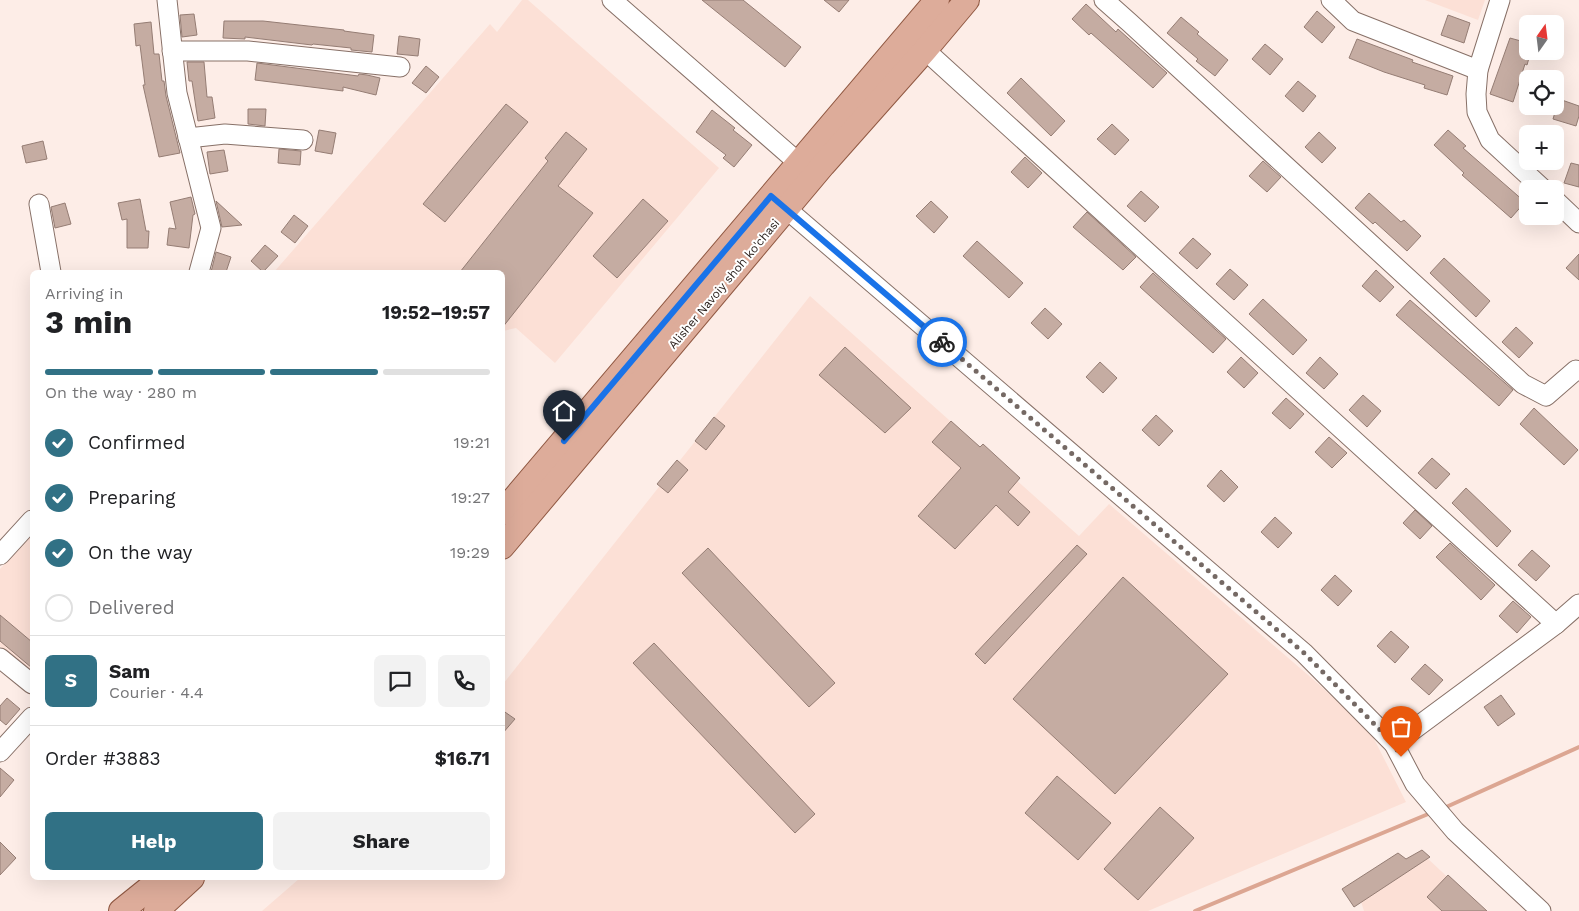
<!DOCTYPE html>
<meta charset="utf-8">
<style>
body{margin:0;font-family:"Work Sans",sans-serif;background:#f2f2f2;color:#202124;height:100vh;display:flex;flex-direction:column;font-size:19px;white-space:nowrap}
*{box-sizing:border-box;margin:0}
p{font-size:16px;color:#757577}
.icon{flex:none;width:28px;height:28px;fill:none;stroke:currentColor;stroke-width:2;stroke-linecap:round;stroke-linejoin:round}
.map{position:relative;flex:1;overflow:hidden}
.sheet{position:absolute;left:30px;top:270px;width:475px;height:610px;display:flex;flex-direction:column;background:#fff;border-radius:8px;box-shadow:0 5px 20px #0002}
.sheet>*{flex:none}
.needle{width:32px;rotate:14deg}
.fabs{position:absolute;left:1519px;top:15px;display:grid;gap:10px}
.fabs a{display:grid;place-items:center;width:45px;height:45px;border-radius:8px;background:#fff;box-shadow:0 5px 20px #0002;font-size:25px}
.pin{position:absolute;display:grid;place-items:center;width:42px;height:42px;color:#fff;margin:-51px -21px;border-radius:50% 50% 50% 0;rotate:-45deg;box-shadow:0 0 5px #0007}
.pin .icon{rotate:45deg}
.courier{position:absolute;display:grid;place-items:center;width:50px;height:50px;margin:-25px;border:4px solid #1a73e8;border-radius:50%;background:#fff;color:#222;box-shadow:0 1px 6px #0007}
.overview em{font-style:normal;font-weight:700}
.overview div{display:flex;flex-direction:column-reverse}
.overview{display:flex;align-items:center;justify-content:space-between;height:85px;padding:0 15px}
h1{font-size:32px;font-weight:700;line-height:38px}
.bar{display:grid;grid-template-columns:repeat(4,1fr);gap:8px 5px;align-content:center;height:60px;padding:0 15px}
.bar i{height:6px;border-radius:4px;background:#e0e0e0}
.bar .active{background:#317185}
.bar p{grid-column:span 4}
.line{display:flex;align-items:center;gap:12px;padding:0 15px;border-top:1px solid #e0e0e0}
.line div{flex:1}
.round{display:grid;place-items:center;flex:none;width:52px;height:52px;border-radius:8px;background:#f2f2f2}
ol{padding:0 15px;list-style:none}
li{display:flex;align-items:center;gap:15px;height:55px}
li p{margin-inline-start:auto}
li .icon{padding:5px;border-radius:50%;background:#317185;color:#fff;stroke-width:4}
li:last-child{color:#757577}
li i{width:28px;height:28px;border:2px solid #e0e0e0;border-radius:50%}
.action{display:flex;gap:10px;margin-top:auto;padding:10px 15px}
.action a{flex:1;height:58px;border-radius:8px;background:#317185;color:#fff;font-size:20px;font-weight:700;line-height:58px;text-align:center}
.action a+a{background:#f2f2f2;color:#202124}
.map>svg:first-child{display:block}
</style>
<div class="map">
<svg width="1579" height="911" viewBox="0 0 1579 911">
<rect width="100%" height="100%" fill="#fdede7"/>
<g fill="#fce0d6">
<path d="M 522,0 L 528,0 L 719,168 L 555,363 L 516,328 L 503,331 L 502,272 L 274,272 L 490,24 L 497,32 Z"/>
<path d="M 1425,0 L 1485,0 L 1478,20 Z"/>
<path d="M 810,296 L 1079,536 L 1109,504 L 1315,681 L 1370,731 L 1406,802 L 1148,911 L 262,911 L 300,878 L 502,878 L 503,684 Z"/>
<path d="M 32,535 L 32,675 L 0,646 L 0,569 Z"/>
<path d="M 1427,858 L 1484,911 L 1364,911 L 1359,895 Z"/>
</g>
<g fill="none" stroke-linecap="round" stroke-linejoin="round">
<g stroke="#dca692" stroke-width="4">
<path d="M 1444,808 L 1579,747"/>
<path d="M 1195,911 L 1433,812"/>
</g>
</g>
<g fill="#c5aca2" stroke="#957d74">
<path d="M 702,0 L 743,0 L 801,47 L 785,67 Z"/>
<path d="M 824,0 L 849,0 L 839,12 Z"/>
<path d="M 1086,4 L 1116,32 L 1118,29 L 1167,73 L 1153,88 L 1091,33 L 1089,35 L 1072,19 Z"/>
<path d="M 1317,11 L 1335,27 L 1322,43 L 1304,27 Z"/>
<path d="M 194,14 L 197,35 L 182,37 L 180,15 Z"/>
<path d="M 1448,15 L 1470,23 L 1464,43 L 1441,35 Z"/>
<path d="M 1181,17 L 1199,32 L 1197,34 L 1228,60 L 1215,76 L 1196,61 L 1198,59 L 1167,33 Z"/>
<path d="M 224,21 L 263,21 L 344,30 L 344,31 L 374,35 L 372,52 L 351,50 L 351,48 L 313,44 L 312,45 L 245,37 L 245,39 L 223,38 Z"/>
<path d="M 151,22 L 154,54 L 159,54 L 162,81 L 164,81 L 166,96 L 180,153 L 159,157 L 143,85 L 145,85 L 140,45 L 136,46 L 134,24 Z"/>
<path d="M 399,36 L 420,39 L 418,56 L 397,54 Z"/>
<path d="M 1510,38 L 1528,43 L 1528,51 L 1531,51 L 1527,65 L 1525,64 L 1513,102 L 1490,94 Z"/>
<path d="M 1357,39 L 1413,60 L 1412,62 L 1453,76 L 1447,95 L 1424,88 L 1425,85 L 1384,72 L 1349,58 Z"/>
<path d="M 1265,44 L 1283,59 L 1270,75 L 1252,59 Z"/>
<path d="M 187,62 L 204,62 L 207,97 L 212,97 L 215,118 L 198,121 L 192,81 L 189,81 Z"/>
<path d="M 257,63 L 358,76 L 359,74 L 367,75 L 380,78 L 376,95 L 343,87 L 343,91 L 255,80 Z"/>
<path d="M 426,66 L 439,77 L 426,93 L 412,83 Z"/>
<path d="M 1021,78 L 1065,121 L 1051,136 L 1007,93 Z"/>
<path d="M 1298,81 L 1316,96 L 1303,112 L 1285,96 Z"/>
<path d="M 1559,99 L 1579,106 L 1579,116 L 1576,126 L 1553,119 Z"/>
<path d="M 506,104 L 528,122 L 445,222 L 423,204 Z"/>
<path d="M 248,109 L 266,109 L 265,126 L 248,124 Z"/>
<path d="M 712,110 L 735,128 L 733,130 L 752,145 L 734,167 L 723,158 L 726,155 L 696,132 Z"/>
<path d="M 1112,124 L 1129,140 L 1115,155 L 1097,139 Z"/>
<path d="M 319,130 L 336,133 L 332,154 L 315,151 Z"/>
<path d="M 1448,130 L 1466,146 L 1463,148 L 1525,202 L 1511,218 L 1462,175 L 1464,173 L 1434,145 Z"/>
<path d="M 566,132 L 587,149 L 558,186 L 593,213 L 502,328 L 502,272 L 460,272 L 548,161 L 545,158 Z"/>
<path d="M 1319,132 L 1336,148 L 1322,163 L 1305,147 Z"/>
<path d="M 43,141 L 47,159 L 26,163 L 22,146 Z"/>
<path d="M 279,149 L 301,151 L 300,165 L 278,163 Z"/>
<path d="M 224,150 L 228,171 L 210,174 L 207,152 Z"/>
<path d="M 1025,157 L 1042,173 L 1028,188 L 1011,172 Z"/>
<path d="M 1263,161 L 1281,177 L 1267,192 L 1249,176 Z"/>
<path d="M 1571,163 L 1579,165 L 1579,187 L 1564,183 Z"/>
<path d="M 1141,191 L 1159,207 L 1145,222 L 1127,206 Z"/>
<path d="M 1369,193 L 1401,222 L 1404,220 L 1421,236 L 1407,251 L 1375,222 L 1373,224 L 1355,208 Z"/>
<path d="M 191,197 L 195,214 L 193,215 L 189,248 L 167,245 L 169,228 L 176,229 L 170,202 Z"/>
<path d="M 140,199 L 146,231 L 149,231 L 148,248 L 127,248 L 127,219 L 122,220 L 118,203 Z"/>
<path d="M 643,199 L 668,221 L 617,278 L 593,256 Z"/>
<path d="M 216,201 L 242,225 L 222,227 Z"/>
<path d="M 931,201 L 948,217 L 934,233 L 916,216 Z"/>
<path d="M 65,203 L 71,224 L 55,228 L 51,207 Z"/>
<path d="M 1087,212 L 1136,257 L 1123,270 L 1073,227 Z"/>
<path d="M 294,215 L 308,226 L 295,243 L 281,232 Z"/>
<path d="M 1193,238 L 1211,254 L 1197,269 L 1179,253 Z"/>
<path d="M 977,241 L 1023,283 L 1009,298 L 963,256 Z"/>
<path d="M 265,245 L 278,256 L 263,272 L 251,261 Z"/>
<path d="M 216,252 L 231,257 L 226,272 L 211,272 Z"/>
<path d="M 1579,254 L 1579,280 L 1566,268 Z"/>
<path d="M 1444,258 L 1490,301 L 1476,317 L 1430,273 Z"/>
<path d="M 1230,269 L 1248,285 L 1234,300 L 1216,284 Z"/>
<path d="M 1376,270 L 1394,287 L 1380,302 L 1362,286 Z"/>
<path d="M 1153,273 L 1226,339 L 1213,353 L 1140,287 Z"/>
<path d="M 1263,299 L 1307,340 L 1293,355 L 1249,314 Z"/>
<path d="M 1410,300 L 1513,390 L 1499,406 L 1396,315 Z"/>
<path d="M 1045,308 L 1062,324 L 1048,339 L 1031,323 Z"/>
<path d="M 1516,327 L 1533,343 L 1519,358 L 1502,342 Z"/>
<path d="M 845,347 L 911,408 L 885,433 L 819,375 Z"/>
<path d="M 1241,357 L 1258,373 L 1244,388 L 1227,372 Z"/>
<path d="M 1320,357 L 1338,374 L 1324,389 L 1306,373 Z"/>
<path d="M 1100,362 L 1117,378 L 1103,393 L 1086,377 Z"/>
<path d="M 1363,395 L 1381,411 L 1367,427 L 1349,410 Z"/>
<path d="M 1286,398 L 1304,414 L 1290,429 L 1272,413 Z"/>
<path d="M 1534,408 L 1578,450 L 1564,465 L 1520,424 Z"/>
<path d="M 1156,415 L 1173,431 L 1159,446 L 1142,430 Z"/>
<path d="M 714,417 L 725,426 L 706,450 L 695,441 Z"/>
<path d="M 951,421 L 980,447 L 983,444 L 1020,478 L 1008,492 L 1030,512 L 1018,526 L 996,505 L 955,549 L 918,516 L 961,468 L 932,442 Z"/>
<path d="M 1329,437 L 1347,453 L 1332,468 L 1315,452 Z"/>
<path d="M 1432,458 L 1450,474 L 1436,489 L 1418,473 Z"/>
<path d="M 677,460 L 688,470 L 668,493 L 657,484 Z"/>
<path d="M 1221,470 L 1238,487 L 1224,502 L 1207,486 Z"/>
<path d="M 1466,488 L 1511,531 L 1497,547 L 1452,503 Z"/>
<path d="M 1415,510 L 1432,526 L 1420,539 L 1403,523 Z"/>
<path d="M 1275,517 L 1292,533 L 1278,548 L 1261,532 Z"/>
<path d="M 1450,543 L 1495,585 L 1481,600 L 1436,557 Z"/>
<path d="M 1077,545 L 1087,554 L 985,664 L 975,654 Z"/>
<path d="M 708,548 L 835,683 L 809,707 L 682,573 Z"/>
<path d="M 1532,550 L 1550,566 L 1536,581 L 1518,565 Z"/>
<path d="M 1335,575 L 1352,591 L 1338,606 L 1321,590 Z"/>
<path d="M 1123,577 L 1228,674 L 1115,794 L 1013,699 Z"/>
<path d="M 1513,601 L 1531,617 L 1517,633 L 1499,616 Z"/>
<path d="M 0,615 L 32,642 L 32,668 L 0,641 Z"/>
<path d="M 1391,631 L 1409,647 L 1395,663 L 1377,646 Z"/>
<path d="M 654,643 L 815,814 L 795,833 L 633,663 Z"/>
<path d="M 1425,664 L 1443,680 L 1429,695 L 1411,679 Z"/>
<path d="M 1501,695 L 1515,714 L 1498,726 L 1484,707 Z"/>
<path d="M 7,698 L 20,709 L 6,725 L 0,720 L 0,706 Z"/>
<path d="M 502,710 L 515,719 L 502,734 Z"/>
<path d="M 0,768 L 14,780 L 0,797 Z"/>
<path d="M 1057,776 L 1111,823 L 1078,860 L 1025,813 Z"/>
<path d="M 1160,807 L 1194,838 L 1138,900 L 1104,869 Z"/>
<path d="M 0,842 L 16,858 L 0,875 Z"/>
<path d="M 1422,850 L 1430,857 L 1354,907 L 1342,889 L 1398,853 L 1406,859 Z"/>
<path d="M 1448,875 L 1487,911 L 1442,911 L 1427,897 Z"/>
</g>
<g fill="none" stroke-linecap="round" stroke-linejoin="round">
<defs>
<g id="minor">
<path d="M 167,0 L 177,93 L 211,228 L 199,272"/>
<path d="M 612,0 L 809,172"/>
<path d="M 1104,0 L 1130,23 L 1523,384 L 1546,396 L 1576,370 L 1579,371"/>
<path d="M 1331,0 L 1353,21 L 1478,70"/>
<path d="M 1500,0 L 1478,70 L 1476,94 L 1477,112 L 1490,140 L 1543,189"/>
<path d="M 925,50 L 1556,624"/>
<path d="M 172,51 L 248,51 L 400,67"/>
<path d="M 188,138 L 225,134 L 303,140"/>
<path d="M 776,200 L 1304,653 L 1394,744 L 1415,784 L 1455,831 L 1541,911"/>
<path d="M 1555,200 L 1579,223"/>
<path d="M 39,204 L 51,272"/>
<path d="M 0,555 L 32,520"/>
<path d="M 0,658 L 32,684"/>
<path d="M 1394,744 L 1556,624 L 1579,604"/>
<path d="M 0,752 L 32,717"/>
</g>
<g id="major">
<path d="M 502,513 L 937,0"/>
<path d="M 502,547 L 823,165 L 925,50 L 967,0"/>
<path d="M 121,911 L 162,878"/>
<path d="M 156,911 L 192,878"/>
</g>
</defs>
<use href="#minor" stroke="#877067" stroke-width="21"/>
<use href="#major" stroke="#905842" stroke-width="26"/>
<use href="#minor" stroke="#fff" stroke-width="19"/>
<use href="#major" stroke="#ddac9a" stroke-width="24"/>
</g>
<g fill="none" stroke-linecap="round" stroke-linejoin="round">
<path stroke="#756964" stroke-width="5" stroke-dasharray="0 9" d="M 942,342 L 1304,653 L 1394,744 L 1401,757"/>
<path stroke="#1a73e8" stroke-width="6" d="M 564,441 L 771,196 L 942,342"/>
</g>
<g text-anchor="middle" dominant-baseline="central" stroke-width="4" stroke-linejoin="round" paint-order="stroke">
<g font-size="12" fill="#2c221e" stroke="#fff">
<text transform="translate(724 284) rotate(-50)">Alisher Navoiy shoh ko'chasi</text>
</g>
</g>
</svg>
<div class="fabs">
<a><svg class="needle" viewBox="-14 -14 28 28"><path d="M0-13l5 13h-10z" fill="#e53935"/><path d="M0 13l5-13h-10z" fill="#757577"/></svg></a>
<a><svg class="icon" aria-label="locate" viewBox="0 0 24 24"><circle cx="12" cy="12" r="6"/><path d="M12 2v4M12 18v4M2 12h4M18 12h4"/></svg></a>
<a>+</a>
<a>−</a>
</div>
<div class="pin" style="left:1401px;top:757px;background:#ea580c"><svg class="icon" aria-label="bag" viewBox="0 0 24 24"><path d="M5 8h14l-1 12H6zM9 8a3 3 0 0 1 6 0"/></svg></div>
<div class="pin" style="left:564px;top:441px;background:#1f2937"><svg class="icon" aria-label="home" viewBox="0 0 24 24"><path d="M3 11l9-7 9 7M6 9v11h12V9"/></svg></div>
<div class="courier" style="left:942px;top:342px"><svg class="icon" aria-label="bike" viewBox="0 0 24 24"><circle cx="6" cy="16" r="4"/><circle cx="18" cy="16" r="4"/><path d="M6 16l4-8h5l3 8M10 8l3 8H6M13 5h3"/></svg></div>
<section class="sheet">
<div class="overview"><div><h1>3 min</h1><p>Arriving in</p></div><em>19:52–19:57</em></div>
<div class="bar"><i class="active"></i><i class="active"></i><i class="active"></i><i></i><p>On the way · 280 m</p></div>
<ol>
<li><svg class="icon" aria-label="check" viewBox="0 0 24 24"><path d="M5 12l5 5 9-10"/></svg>Confirmed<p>19:21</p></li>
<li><svg class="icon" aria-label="check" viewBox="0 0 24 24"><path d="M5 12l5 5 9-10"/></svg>Preparing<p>19:27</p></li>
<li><svg class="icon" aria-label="check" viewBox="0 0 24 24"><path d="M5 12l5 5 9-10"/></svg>On the way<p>19:29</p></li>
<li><i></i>Delivered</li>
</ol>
<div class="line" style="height:90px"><b class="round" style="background:#317185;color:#fff">S</b><div><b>Sam</b><p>Courier · 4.4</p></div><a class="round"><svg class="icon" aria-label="chat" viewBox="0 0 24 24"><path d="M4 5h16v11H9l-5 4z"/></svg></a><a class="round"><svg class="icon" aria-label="phone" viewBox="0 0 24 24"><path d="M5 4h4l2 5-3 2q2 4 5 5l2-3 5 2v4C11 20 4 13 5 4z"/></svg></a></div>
<div class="line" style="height:65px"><div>Order #3883</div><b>$16.71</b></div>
<div class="action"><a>Help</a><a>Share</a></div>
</section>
</div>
